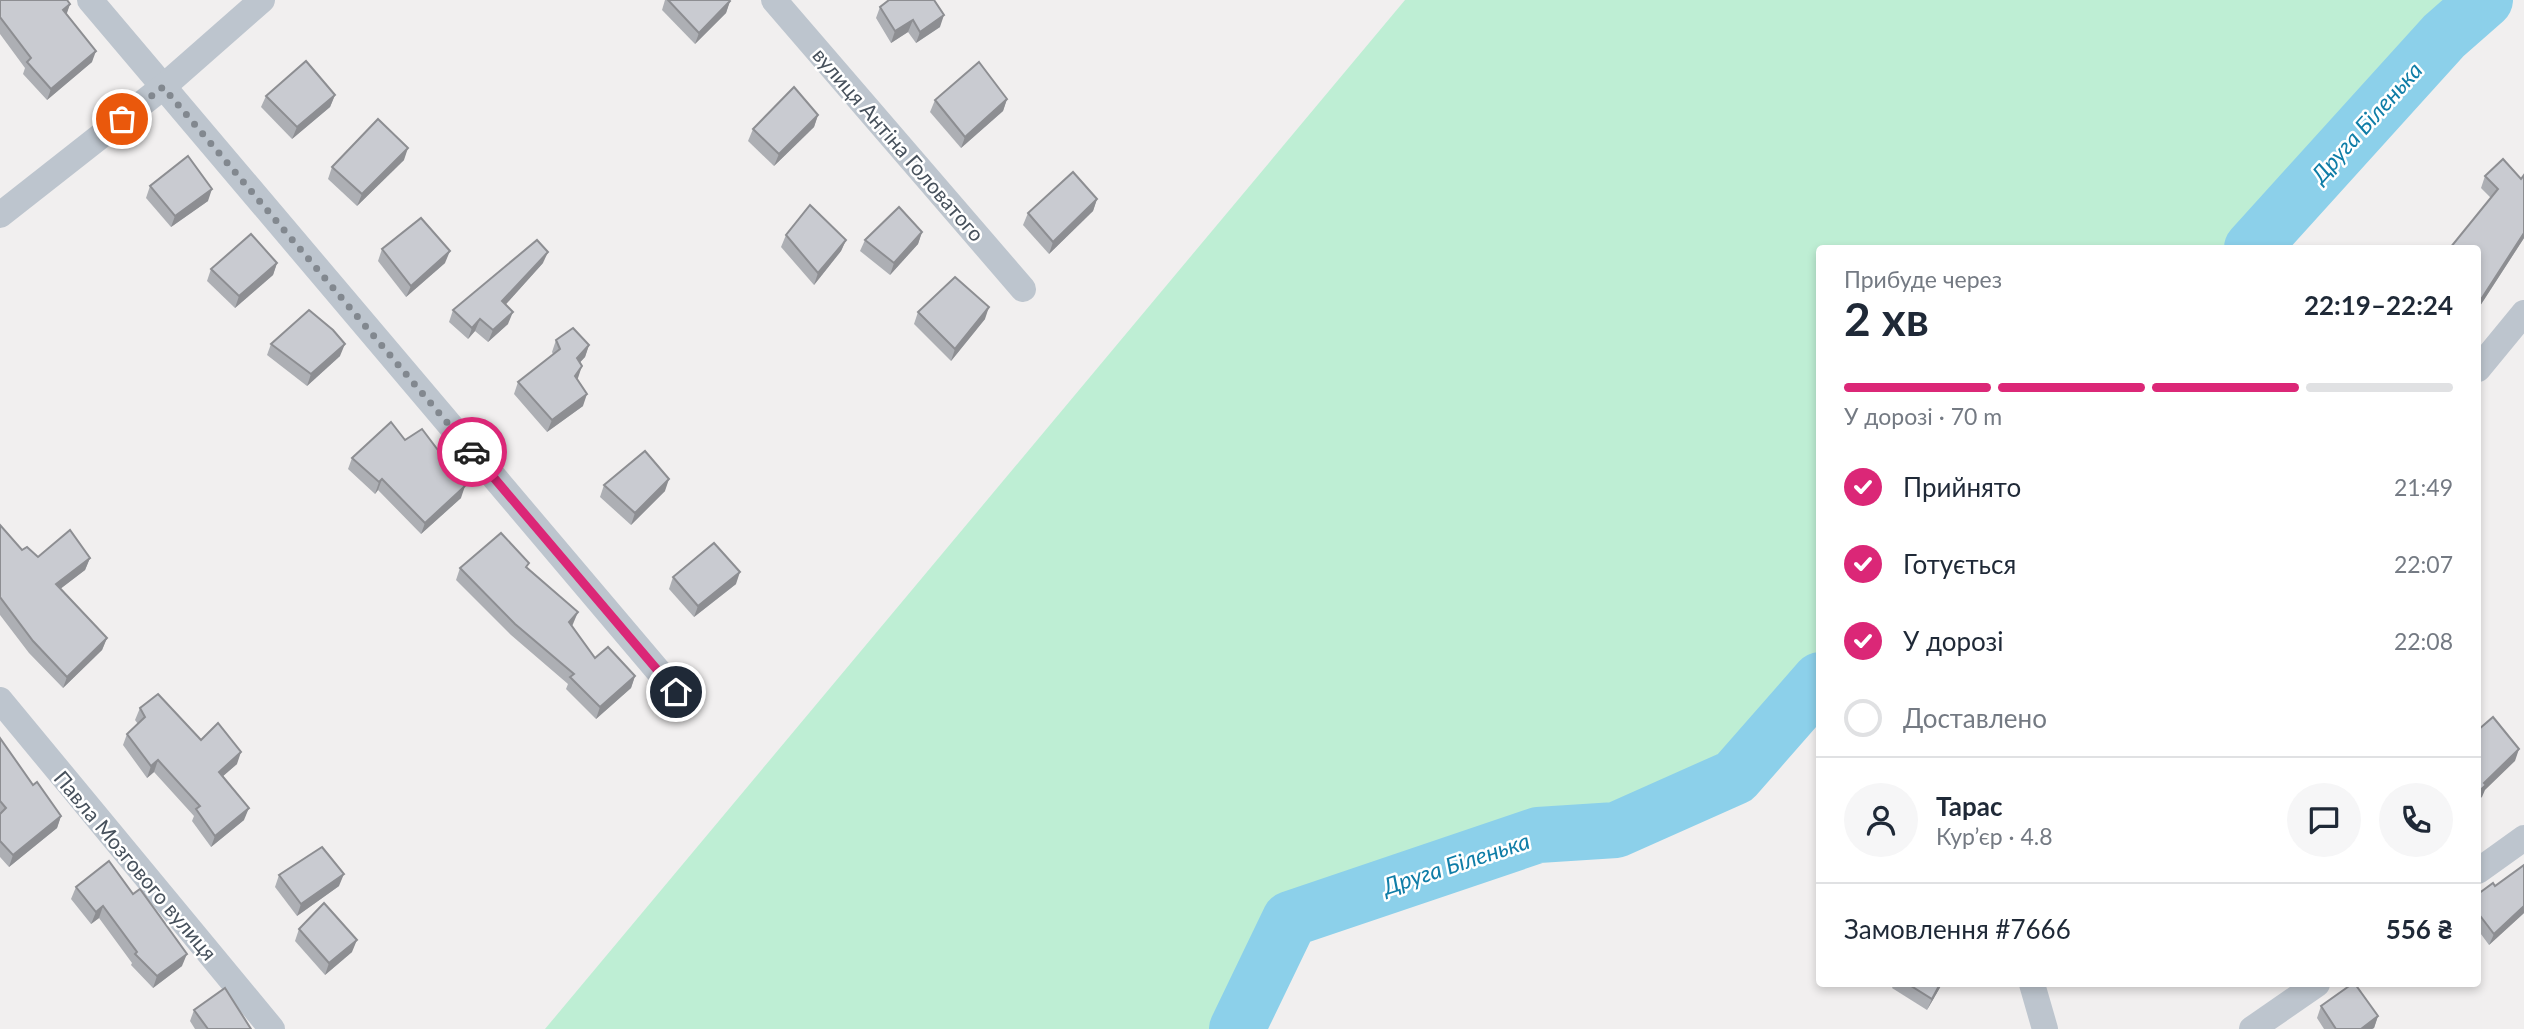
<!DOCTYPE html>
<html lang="uk">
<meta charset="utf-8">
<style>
body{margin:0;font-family:Lato,sans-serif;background:#f6f6f7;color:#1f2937;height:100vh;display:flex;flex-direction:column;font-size:26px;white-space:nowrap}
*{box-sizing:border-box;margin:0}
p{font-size:23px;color:#747a83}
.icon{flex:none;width:38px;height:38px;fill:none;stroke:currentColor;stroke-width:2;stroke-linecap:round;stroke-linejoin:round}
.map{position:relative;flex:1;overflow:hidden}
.drawer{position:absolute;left:1816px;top:245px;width:665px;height:742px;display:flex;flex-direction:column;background:#fff;border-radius:7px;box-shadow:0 4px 10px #0003}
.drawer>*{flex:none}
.pin{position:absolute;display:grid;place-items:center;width:60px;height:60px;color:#fff;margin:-30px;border:4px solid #fff;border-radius:50%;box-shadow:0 2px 7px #0007}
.courier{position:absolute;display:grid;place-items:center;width:70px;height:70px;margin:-35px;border:5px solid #db2777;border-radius:50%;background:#fff;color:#222;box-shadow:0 2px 9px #0007}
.overview em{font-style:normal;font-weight:700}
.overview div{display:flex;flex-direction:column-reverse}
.overview{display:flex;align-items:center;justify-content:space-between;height:119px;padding:0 28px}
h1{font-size:46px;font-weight:700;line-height:52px}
.bar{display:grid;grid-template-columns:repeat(4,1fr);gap:10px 7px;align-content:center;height:84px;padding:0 28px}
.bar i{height:9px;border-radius:5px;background:#e0e1e3}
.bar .selected{background:#db2777}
.bar p{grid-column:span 4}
.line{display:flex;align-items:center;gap:18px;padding:0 28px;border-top:2px solid #e0e1e3}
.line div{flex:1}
.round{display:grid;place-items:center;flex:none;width:74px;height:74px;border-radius:37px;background:#f6f6f7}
ol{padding:0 28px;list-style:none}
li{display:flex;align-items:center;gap:21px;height:77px}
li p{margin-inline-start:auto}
li .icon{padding:7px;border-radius:50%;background:#db2777;color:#fff;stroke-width:4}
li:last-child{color:#747a83}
li i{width:38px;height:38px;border:4px solid #e0e1e3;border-radius:50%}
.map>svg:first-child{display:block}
</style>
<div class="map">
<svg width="2524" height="1029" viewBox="0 0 2524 1029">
<rect width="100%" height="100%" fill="#f1efef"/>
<path fill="#beeed4" d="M 1405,0 L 2485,0 L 2444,36 L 2252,248 L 1820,248 L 1820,680 L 1735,777 L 1616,830 L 1538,835 L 1290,919 L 1237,1029 L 545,1029 Z"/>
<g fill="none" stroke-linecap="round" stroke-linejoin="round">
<g stroke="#8cd0ea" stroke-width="56">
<path d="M 2252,248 L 2444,36 L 2485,0"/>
<path d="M 1237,1029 L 1290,919 L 1538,835 L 1616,830 L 1735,777 L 1820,680"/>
</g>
<g stroke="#bdc5ce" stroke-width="26">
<path d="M 90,0 L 676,692"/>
<path d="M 774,0 L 1023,289"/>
<path d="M 0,215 L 163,87 L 262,0"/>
<path d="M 2478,369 L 2524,313"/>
<path d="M 0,700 L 272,1029"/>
<path d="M 2478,871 L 2524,838"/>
<path d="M 2032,984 L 2045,1029"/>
<path d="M 2252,1029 L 2317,984"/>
</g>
</g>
<g fill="#adafb4">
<path d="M 0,0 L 70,4 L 66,14 L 92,62 L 47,100 L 23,74 L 25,68 L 0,34 Z"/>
<path d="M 665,0 L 729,0 L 730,1 L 726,13 L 695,44 L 662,10 Z"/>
<path d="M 880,7 L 940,27 L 916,43 L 908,32 L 891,43 L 876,18 Z"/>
<path d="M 335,95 L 330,107 L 292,139 L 261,107 L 266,96 Z"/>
<path d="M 1007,99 L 1003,111 L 961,148 L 930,112 L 935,100 Z"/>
<path d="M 818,115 L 814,127 L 774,166 L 748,141 L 753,129 Z"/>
<path d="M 404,160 L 357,206 L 328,179 L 332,167 Z"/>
<path d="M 2524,175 L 2524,238 L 2478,309 L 2478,248 L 2491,198 L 2481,188 L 2485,176 L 2521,179 Z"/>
<path d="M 150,186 L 208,201 L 171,227 L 146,198 Z"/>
<path d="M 1097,199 L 1093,211 L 1049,254 L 1023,225 L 1028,213 Z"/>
<path d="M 922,232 L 918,244 L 890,275 L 860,251 L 865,240 Z"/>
<path d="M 786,235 L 846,240 L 841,251 L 814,285 L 781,247 Z"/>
<path d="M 382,249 L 445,263 L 406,297 L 378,261 Z"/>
<path d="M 277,263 L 273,275 L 235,308 L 207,281 L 211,269 Z"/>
<path d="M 543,263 L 505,305 L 508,324 L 488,342 L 475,331 L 468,339 L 449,322 L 453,310 Z"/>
<path d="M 918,312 L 985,319 L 951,361 L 914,324 Z"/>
<path d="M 556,340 L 589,345 L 585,357 L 580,362 L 577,379 L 583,406 L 547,432 L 514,394 L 518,382 L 553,354 L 552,352 Z"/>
<path d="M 271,344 L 340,356 L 307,386 L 267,355 Z"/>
<path d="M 405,440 L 461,498 L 421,534 L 378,490 L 375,494 L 348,469 L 352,458 Z"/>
<path d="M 604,485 L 665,491 L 631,525 L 600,497 Z"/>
<path d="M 0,525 L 22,550 L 38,557 L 90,558 L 85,570 L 60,589 L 107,638 L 102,650 L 63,688 L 29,653 L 0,615 Z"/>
<path d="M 460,568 L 528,568 L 573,624 L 572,626 L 595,658 L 635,676 L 631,688 L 596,719 L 566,689 L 568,684 L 511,635 L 456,580 Z"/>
<path d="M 673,577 L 736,584 L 694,617 L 669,589 Z"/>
<path d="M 140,708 L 201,740 L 237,764 L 223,776 L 244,820 L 211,847 L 192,821 L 194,816 L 154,772 L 147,778 L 123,745 L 127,734 L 138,724 L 135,720 Z"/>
<path d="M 0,738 L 33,785 L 61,816 L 57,828 L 9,867 L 0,857 Z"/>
<path d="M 2524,865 L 2524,913 L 2489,945 L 2478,930 L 2478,894 L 2495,886 Z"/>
<path d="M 279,875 L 339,886 L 297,916 L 275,887 Z"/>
<path d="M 76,887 L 182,966 L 153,988 L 131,965 L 132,963 L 99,918 L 91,924 L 71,899 Z"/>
<path d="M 299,929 L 352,952 L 325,975 L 295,941 Z"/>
<path d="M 1894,984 L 1942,984 L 1927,1010 L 1892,988 Z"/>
<path d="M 2321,1006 L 2378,1016 L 2374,1028 L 2372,1029 L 2324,1029 L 2317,1018 Z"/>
<path d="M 194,1010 L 251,1029 L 195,1029 L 190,1021 Z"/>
</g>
<g fill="#8d8e92">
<path d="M 730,1 L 726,13 L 695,44 L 699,33 Z"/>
<path d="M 70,4 L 66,16 L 63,10 Z"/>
<path d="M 944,15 L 940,27 L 916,43 L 920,32 Z"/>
<path d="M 913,20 L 908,32 L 891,43 L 895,31 Z"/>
<path d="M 96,51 L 92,62 L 47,100 L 51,89 Z"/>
<path d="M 335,95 L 330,107 L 292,139 L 297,127 Z"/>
<path d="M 1007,99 L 1003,111 L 961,148 L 965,137 Z"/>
<path d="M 818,115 L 814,127 L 774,166 L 779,154 Z"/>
<path d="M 408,148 L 404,160 L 357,206 L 362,194 Z"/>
<path d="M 212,189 L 208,201 L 171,227 L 175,216 Z"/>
<path d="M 1097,199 L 1093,211 L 1049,254 L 1053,242 Z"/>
<path d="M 922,232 L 918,244 L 890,275 L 894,263 Z"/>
<path d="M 2524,233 L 2524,238 L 2478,309 L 2478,304 Z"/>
<path d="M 846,240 L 841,251 L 814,285 L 818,273 Z"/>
<path d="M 450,251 L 445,263 L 406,297 L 411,286 Z"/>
<path d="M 548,252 L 543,263 L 498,313 L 502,301 Z"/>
<path d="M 277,263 L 273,275 L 235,308 L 239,296 Z"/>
<path d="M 989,307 L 985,319 L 951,361 L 955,349 Z"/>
<path d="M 513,312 L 508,324 L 488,342 L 493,330 Z"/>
<path d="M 480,319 L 475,331 L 468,339 L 472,328 Z"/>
<path d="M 345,344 L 340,356 L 307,386 L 311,374 Z"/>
<path d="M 589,345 L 585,357 L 573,370 L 577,358 Z"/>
<path d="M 582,366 L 578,378 L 570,388 L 575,376 Z"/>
<path d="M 587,394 L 583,406 L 547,432 L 552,420 Z"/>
<path d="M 382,479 L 378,490 L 375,494 L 379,482 Z"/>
<path d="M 669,479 L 665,491 L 631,525 L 635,513 Z"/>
<path d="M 465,486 L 461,498 L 421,534 L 425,523 Z"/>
<path d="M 90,558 L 85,570 L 51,596 L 56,584 Z"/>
<path d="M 740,572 L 736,584 L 694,617 L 698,606 Z"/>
<path d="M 578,612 L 573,624 L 565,633 L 569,622 Z"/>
<path d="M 107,638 L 102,650 L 63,688 L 67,677 Z"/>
<path d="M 635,676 L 631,688 L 596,719 L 600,707 Z"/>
<path d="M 2519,749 L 2515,761 L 2485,790 L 2482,797 L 2478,800 L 2478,792 L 2484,783 Z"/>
<path d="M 241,752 L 237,764 L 215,783 L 219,772 Z"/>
<path d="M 158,760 L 154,772 L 147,778 L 151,766 Z"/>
<path d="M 249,808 L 244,820 L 211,847 L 215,836 Z"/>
<path d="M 61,816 L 57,828 L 9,867 L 13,855 Z"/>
<path d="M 344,874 L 339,886 L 297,916 L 301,904 Z"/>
<path d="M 103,906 L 99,918 L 91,924 L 96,912 Z"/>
<path d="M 2524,906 L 2524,913 L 2489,945 L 2494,934 Z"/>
<path d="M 357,940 L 352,952 L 325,975 L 329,963 Z"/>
<path d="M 187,954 L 182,966 L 153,988 L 157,976 Z"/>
<path d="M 1940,984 L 1942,984 L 1927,1010 L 1932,999 Z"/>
<path d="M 2378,1016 L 2374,1028 L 2372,1029 L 2361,1029 Z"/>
</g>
<g fill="#c9cbd1" stroke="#8d8e92" stroke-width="2">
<path d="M 0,0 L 67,0 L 70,4 L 63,10 L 96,51 L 51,89 L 27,62 L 31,58 L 0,17 Z"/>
<path d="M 668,0 L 729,0 L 730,1 L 699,33 Z"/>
<path d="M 889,0 L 934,0 L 944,15 L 920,32 L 913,20 L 895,31 L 880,7 Z"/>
<path d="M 306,61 L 335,95 L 297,127 L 266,96 Z"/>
<path d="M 979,62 L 1007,99 L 965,137 L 935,100 Z"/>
<path d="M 794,87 L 818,115 L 779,154 L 753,129 Z"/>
<path d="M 378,119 L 408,148 L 362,194 L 332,167 Z"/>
<path d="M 188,156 L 212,189 L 175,216 L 150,186 Z"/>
<path d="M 2503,159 L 2521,179 L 2524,175 L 2524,233 L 2478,304 L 2478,248 L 2450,248 L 2498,189 L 2485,176 Z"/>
<path d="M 1073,172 L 1097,199 L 1053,242 L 1028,213 Z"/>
<path d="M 810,205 L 846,240 L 818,273 L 786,235 Z"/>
<path d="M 899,207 L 922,232 L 894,263 L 865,240 Z"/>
<path d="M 421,218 L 450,251 L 411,286 L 382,249 Z"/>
<path d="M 251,234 L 277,263 L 239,296 L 211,269 Z"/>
<path d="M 537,240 L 548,252 L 502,301 L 513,312 L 493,330 L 480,319 L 472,328 L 453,310 Z"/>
<path d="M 955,277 L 989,307 L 955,349 L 918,312 Z"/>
<path d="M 309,310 L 333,330 L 345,344 L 311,374 L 271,344 Z"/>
<path d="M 573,328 L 589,345 L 577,358 L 582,366 L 575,376 L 587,394 L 552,420 L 518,382 L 560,349 L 556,340 Z"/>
<path d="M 391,422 L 405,440 L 422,429 L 465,486 L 425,523 L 382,479 L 379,482 L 352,458 Z"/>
<path d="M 645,451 L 669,479 L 635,513 L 604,485 Z"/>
<path d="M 0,525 L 22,550 L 27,547 L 38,557 L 70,530 L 90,558 L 56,584 L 107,638 L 67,677 L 33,641 L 0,597 Z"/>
<path d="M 501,533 L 529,563 L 526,567 L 578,612 L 569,622 L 595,658 L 608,647 L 635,676 L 600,707 L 570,677 L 574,674 L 515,624 L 460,568 Z"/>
<path d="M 714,543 L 740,572 L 698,606 L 673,577 Z"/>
<path d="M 158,694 L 201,740 L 218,723 L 241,752 L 219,772 L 249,808 L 215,836 L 196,809 L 200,806 L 158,760 L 151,766 L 127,734 L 145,717 L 140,708 Z"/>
<path d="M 2493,717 L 2519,749 L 2484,783 L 2486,785 L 2478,792 L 2478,730 Z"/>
<path d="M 0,738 L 33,785 L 37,782 L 61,816 L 13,855 L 0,841 L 0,814 L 6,808 L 0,801 Z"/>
<path d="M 322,847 L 344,874 L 301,904 L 279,875 Z"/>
<path d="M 109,861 L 133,894 L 140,889 L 187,954 L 157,976 L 135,954 L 137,952 L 103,906 L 96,912 L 76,887 Z"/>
<path d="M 2524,865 L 2524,906 L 2494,934 L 2478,913 L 2478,894 L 2493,883 L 2495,886 Z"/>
<path d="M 324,903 L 357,940 L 329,963 L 299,929 Z"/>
<path d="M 1908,984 L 1940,984 L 1932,999 Z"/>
<path d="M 2352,984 L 2355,984 L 2378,1016 L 2361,1029 L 2336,1029 L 2321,1006 Z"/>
<path d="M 225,988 L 251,1029 L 208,1029 L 194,1010 Z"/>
</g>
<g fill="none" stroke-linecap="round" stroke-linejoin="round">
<path stroke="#82888f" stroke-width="7" stroke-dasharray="0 12.6" d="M 122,119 L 163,87 L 472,452"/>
<path stroke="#db2777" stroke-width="9" d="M 472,452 L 676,692"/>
</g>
<g text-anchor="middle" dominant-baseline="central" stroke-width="5" stroke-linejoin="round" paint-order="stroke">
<g font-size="21" fill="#47515c" stroke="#fff">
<text transform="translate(899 144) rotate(49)">вулиця Антіна Головатого</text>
<text transform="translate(136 865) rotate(50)">Павла Мозгового вулиця</text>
</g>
<g font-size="23" font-style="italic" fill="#0f7da7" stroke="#fff">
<text transform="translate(2366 122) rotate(-48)">Друга Біленька</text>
<text transform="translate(1456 863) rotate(-18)">Друга Біленька</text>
</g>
</g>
</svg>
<div class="pin" style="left:122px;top:119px;background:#ea580c"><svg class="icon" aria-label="bag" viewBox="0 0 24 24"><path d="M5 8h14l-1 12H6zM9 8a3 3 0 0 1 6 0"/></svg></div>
<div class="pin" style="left:676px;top:692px;background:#1f2937"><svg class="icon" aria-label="home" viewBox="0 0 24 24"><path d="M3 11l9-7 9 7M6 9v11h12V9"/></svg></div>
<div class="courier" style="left:472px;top:452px"><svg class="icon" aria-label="car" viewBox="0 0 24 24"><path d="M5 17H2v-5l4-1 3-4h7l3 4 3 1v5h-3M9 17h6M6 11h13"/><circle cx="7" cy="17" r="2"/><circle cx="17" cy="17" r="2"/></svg></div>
<section class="drawer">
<div class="overview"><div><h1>2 хв</h1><p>Прибуде через</p></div><em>22:19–22:24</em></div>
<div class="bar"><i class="selected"></i><i class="selected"></i><i class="selected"></i><i></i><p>У дорозі · 70 m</p></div>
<ol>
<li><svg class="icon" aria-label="check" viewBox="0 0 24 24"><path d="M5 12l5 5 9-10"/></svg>Прийнято<p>21:49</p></li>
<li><svg class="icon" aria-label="check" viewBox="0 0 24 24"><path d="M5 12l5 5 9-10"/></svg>Готується<p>22:07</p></li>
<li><svg class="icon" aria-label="check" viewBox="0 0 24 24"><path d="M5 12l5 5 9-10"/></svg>У дорозі<p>22:08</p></li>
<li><i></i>Доставлено</li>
</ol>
<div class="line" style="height:126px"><a class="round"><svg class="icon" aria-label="person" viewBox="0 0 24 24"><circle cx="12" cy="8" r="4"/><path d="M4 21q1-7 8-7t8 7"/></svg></a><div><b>Тарас</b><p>Кур’єр · 4.8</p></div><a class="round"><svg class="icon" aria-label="chat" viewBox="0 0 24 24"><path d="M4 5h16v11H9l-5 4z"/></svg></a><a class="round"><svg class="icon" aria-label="phone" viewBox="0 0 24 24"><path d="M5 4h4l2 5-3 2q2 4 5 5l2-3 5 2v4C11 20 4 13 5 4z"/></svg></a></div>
<div class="line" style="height:91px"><div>Замовлення #7666</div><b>556 ₴</b></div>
</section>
</div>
